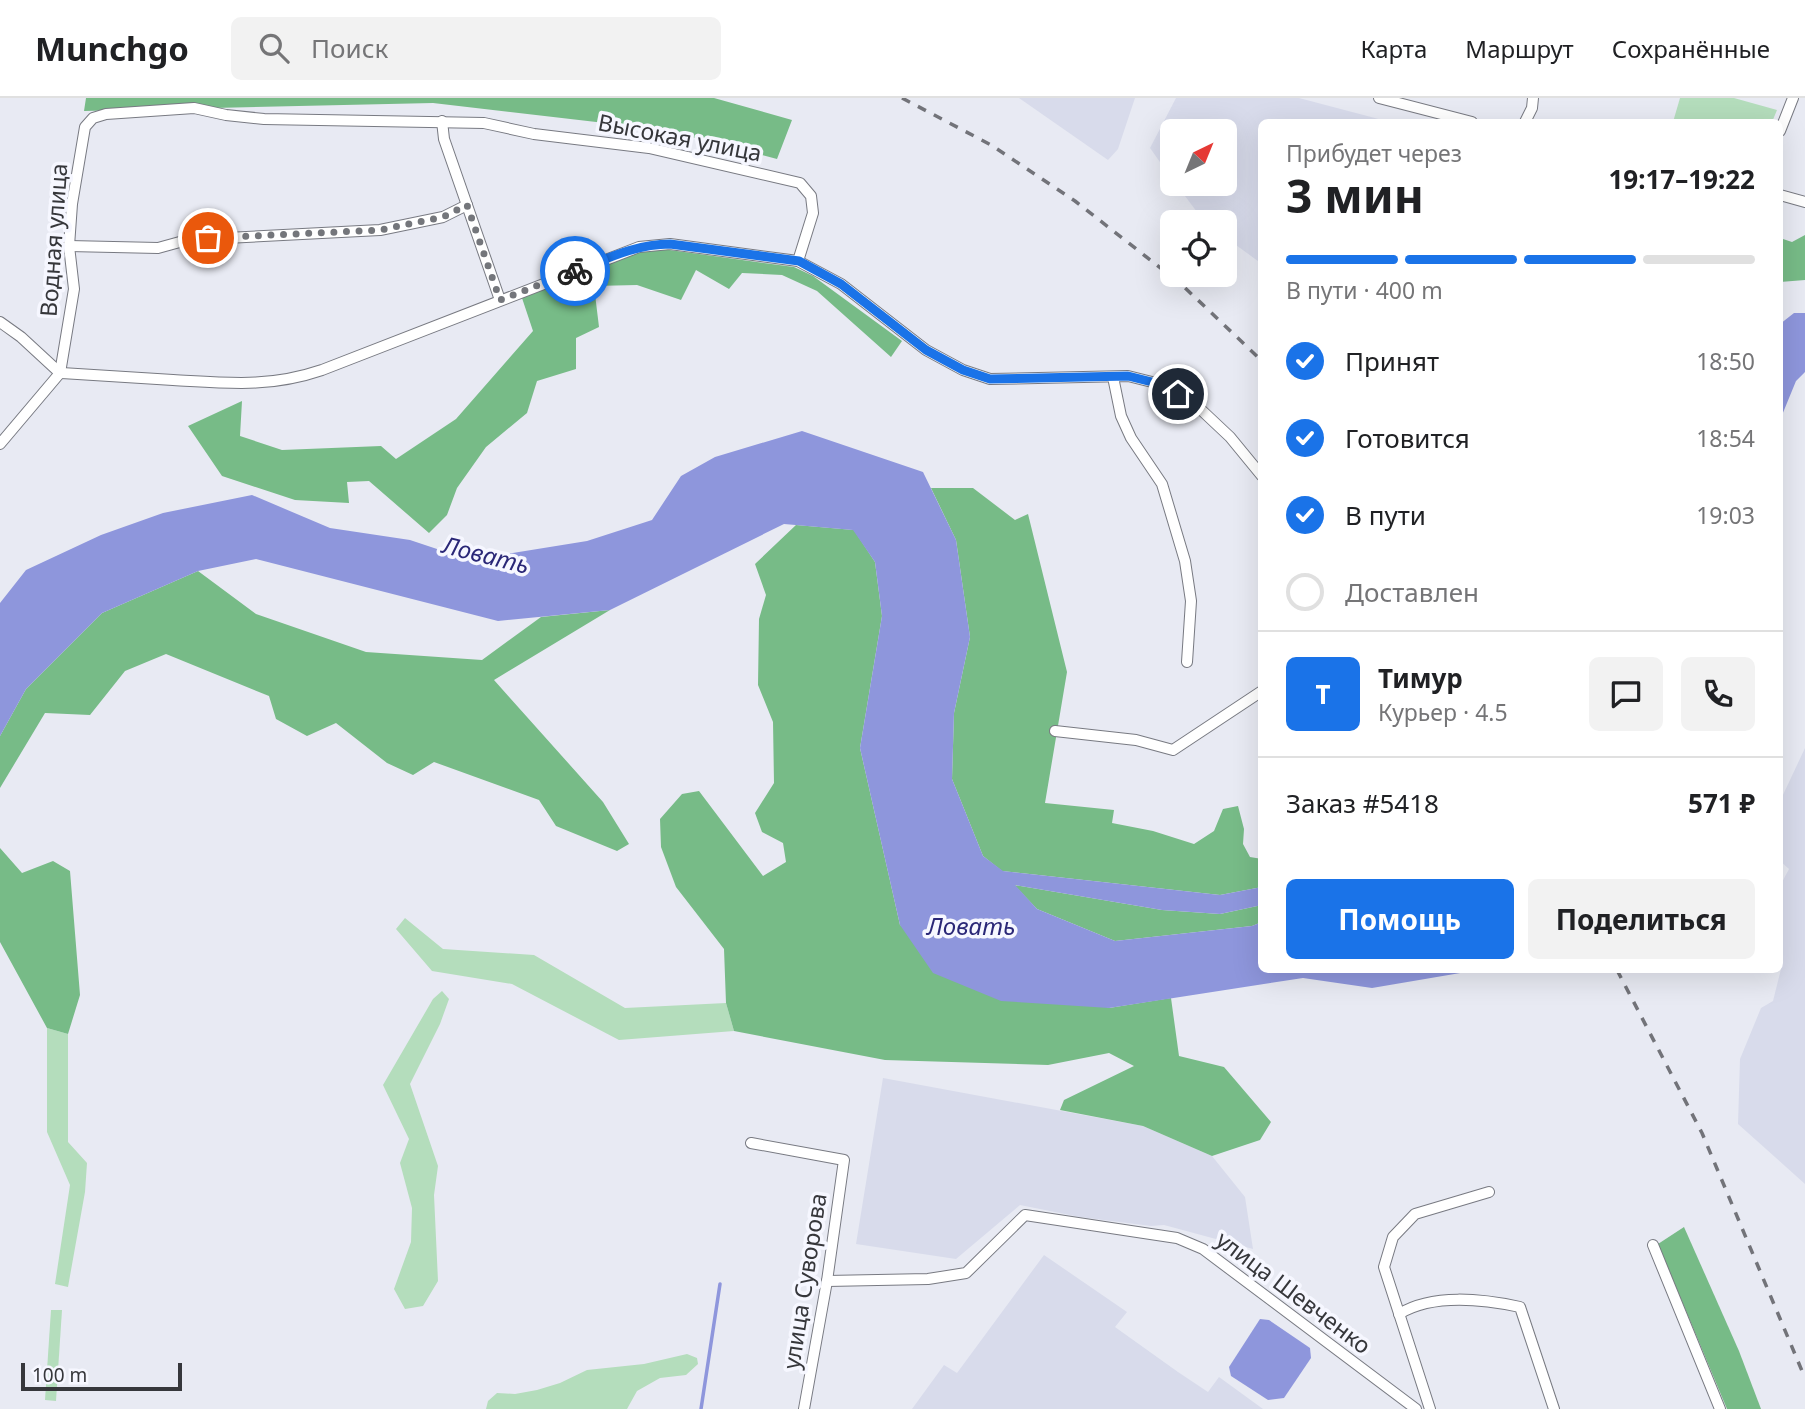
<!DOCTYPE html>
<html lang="ru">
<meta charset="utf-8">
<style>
body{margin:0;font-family:"Noto Sans",sans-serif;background:#f2f2f2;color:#202124;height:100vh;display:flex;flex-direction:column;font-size:26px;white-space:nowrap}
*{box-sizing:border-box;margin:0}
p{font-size:23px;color:#757577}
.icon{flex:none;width:38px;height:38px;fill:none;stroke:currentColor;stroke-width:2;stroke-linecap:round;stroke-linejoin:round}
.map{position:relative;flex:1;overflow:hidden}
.panel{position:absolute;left:1258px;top:21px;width:525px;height:854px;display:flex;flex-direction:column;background:#fff;border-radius:10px;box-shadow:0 7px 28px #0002}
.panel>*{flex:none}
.needle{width:46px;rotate:43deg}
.buttons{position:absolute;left:1160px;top:21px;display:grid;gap:14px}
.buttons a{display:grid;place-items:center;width:77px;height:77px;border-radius:10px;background:#fff;box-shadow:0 7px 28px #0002;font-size:35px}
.scale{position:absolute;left:21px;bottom:18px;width:161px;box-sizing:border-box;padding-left:7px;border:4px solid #36373b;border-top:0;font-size:19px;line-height:24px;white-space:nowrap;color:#36373b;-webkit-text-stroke:5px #f6f7ff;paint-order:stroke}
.pin{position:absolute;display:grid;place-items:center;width:60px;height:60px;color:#fff;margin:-30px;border:4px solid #fff;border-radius:50%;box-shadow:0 2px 7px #0007}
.courier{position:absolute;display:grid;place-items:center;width:70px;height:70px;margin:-35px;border:5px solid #1a73e8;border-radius:50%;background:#fff;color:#222;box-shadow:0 2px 9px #0007}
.overview em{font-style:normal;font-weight:700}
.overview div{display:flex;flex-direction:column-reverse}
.overview{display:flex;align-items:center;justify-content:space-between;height:119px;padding:0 28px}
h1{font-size:46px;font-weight:700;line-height:52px}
.bar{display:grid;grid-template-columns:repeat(4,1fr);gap:10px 7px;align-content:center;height:84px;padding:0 28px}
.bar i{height:9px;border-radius:5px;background:#e0e0e0}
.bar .selected{background:#1a73e8}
.bar p{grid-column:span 4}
.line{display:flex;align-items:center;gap:18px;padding:0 28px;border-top:2px solid #e0e0e0}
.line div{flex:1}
.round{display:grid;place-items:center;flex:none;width:74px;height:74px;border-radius:10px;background:#f2f2f2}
ol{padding:0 28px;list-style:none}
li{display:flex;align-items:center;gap:21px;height:77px}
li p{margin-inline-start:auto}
li .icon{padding:7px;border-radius:50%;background:#1a73e8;color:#fff;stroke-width:4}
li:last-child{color:#757577}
li i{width:38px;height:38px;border:4px solid #e0e0e0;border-radius:50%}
.primary-button{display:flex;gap:14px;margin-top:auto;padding:14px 28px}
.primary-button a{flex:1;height:80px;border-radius:10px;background:#1a73e8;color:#fff;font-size:28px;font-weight:700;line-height:80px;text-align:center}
.primary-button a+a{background:#f2f2f2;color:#202124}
header{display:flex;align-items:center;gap:42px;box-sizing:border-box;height:98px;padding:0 35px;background:#fff;border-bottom:2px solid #e0e0e0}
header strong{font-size:33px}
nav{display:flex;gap:38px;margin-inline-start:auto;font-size:24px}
.search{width:490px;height:63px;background:#f2f2f2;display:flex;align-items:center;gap:18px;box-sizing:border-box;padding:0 24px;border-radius:10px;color:#757577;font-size:26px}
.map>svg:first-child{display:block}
</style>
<header>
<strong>Munchgo</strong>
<div class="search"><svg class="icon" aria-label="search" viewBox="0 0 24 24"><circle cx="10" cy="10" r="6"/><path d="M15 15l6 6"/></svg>Поиск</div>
<nav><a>Карта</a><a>Маршрут</a><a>Сохранённые</a></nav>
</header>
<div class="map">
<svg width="1805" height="1311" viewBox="0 0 1805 1311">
<rect width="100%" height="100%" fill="#e8eaf3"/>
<g fill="#d8dbeb">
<path d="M 1019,0 L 1135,0 L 1118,51 L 1108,62 Z"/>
<path d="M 1176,0 L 1299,0 L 1390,24 L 1262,24 L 1262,166 L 1225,139 L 1225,124 L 1203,122 L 1176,86 L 1225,86 L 1225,33 L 1172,33 L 1172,81 L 1150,50 Z"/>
<path d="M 1805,650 L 1805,1086 L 1738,1026 L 1740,961 L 1761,910 L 1773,903 L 1781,871 L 1780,788 L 1789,771 L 1780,763 L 1782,699 Z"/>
<path d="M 883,980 L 1143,1028 L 1212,1058 L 1245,1099 L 1253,1151 L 1164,1127 L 1151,1128 L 1080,1119 L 1020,1107 L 956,1161 L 856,1146 Z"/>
<path d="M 1044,1157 L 1127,1214 L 1115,1229 L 1178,1274 L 1208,1294 L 1219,1279 L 1263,1311 L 912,1311 L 944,1267 L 957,1275 Z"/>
</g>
<g fill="#b4ddbc">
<path d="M 1680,0 L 1734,0 L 1777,12 L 1772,24 L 1673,24 Z"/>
<path d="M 405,820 L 443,851 L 534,857 L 625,910 L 726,905 L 734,933 L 619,942 L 512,886 L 432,873 L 396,831 Z"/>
<path d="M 442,893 L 449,901 L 440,926 L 410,986 L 438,1068 L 434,1097 L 438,1183 L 423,1208 L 405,1211 L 394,1191 L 411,1144 L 412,1110 L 400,1065 L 409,1041 L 383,987 L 433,901 Z"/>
<path d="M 47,930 L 68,936 L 68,1044 L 87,1065 L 85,1094 L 68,1189 L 55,1186 L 70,1087 L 47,1034 Z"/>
<path d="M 51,1212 L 62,1212 L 56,1303 L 45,1302 Z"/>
<path d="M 687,1256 L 697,1260 L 698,1266 L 686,1277 L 660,1280 L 637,1293 L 627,1311 L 486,1311 L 488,1303 L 497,1295 L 515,1296 L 537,1292 L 560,1285 L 587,1272 L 644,1266 Z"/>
</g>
<g fill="#77bb87">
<path d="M 86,0 L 714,0 L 792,22 L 777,61 L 665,32 L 433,5 L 84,13 Z"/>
<path d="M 1805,137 L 1805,182 L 1780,184 L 1780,140 L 1792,144 Z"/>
<path d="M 662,151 L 794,169 L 813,178 L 902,243 L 891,259 L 817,193 L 782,177 L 742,175 L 729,191 L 696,172 L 681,202 L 637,187 L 594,188 L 599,229 L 576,240 L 576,271 L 537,283 L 527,315 L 486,349 L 457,390 L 447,417 L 429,435 L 369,383 L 347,384 L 349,405 L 295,402 L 222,378 L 188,328 L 242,303 L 240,338 L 282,352 L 381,348 L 396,361 L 456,321 L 533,233 L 522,200 L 637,154 Z"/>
<path d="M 931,390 L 973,390 L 1015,422 L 1028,416 L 1067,574 L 1045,705 L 1114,712 L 1112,725 L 1153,733 L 1194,746 L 1214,733 L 1223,711 L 1238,708 L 1244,731 L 1243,746 L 1250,759 L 1262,761 L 1262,789 L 1220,797 L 1002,773 L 983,758 L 952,681 L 954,615 L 970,539 L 956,442 Z"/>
<path d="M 796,427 L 854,432 L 875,464 L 882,518 L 860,650 L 900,827 L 1109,910 L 1171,900 L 1179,958 L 1224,969 L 1271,1024 L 1260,1042 L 1212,1058 L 1143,1028 L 1060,1012 L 1064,1002 L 1134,968 L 1109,955 L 1048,967 L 885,962 L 734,933 L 726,905 L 724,851 L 676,789 L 661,749 L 660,721 L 682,696 L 699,693 L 763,778 L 786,764 L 783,745 L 762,734 L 755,715 L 774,685 L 773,624 L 758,587 L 759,521 L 766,497 L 755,466 Z"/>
<path d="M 198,473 L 256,516 L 366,554 L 482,562 L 541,519 L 610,512 L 494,582 L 603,704 L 629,746 L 617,753 L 556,728 L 539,702 L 434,664 L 413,677 L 387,665 L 336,625 L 307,638 L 276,621 L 269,598 L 166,556 L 125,573 L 90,617 L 45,615 L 0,690 L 0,638 L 26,591 L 102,515 Z"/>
<path d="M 0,750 L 22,775 L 53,763 L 70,773 L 80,897 L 68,936 L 47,930 L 0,844 Z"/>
<path d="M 1014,787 L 1162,812 L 1220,816 L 1262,807 L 1262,824 L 1252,828 L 1115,843 L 1037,811 Z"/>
<path d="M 1684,1129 L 1739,1253 L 1761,1311 L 1727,1311 L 1658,1146 Z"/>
</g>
<g fill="#8e96dc">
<path d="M 1794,215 L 1805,215 L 1805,274 L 1796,283 L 1780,322 L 1780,226 Z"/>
<path d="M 802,333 L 923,374 L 956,442 L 970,539 L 954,615 L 952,681 L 983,758 L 1003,773 L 1220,797 L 1262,789 L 1262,807 L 1220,816 L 1162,812 L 1015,787 L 1037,811 L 1115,843 L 1252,828 L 1262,824 L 1262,872 L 1478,872 L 1372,890 L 1303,880 L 1109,910 L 1001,903 L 933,875 L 900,827 L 860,650 L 882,518 L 875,464 L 853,432 L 784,426 L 610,512 L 498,523 L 256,461 L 198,473 L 102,515 L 26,591 L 0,638 L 0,505 L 26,472 L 101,437 L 163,415 L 252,397 L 330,430 L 410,442 L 470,462 L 587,443 L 652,422 L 681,378 L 715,359 Z"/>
<path d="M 1260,1221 L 1269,1222 L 1310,1250 L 1311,1260 L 1284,1300 L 1268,1302 L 1231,1278 L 1229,1269 Z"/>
</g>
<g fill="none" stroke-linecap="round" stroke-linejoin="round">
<path stroke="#8e96dc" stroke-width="3.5" d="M 701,1311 L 720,1186"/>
<defs>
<g id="minor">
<path d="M 1379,0 L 1472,24"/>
<path d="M 442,23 L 444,41 L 500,202"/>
<path d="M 1525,24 L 1532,10 L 1533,0"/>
<path d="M 1780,33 L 1793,0"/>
<path d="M 1780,97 L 1805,104"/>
<path d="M 69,148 L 158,150 L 187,142 L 380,132 L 443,119 L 467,107"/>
<path d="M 0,224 L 21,239 L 60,275"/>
<path d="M 60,275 C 98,277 136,280 173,282 C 228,285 269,290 322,272 L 639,149 L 670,146 L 798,163 L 841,186 L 926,252 L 963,272 L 990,281 L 1128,278 L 1160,286 L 1196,307 L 1230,339 L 1262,378"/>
<path d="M 60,275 L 74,191 L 69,148 L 72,106 L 85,29 L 93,20 L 106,16 L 194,10 L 226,17 L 264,21 L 484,25 L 534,36 L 649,50 L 800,85 L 811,98 L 813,115 L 798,163"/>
<path d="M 1113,279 L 1121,318 L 1131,340 L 1162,386 L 1185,463 L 1191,503 L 1187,564"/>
<path d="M 0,346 L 60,275"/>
<path d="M 1055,633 L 1136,642 L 1173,652 L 1262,593"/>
<path d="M 751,1045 L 844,1062 L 827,1183 L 804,1311"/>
<path d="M 1653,1147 L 1720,1311"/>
<path d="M 827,1183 L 928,1181 L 966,1175 L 1025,1117 L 1177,1140 L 1203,1151 L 1416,1311"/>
<path d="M 1399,1216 C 1433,1195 1482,1201 1520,1209 L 1554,1311"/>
<path d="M 1430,1311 L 1384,1169 L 1393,1139 L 1415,1116 L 1489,1094"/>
</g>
</defs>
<use href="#minor" stroke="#787a82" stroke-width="12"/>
<use href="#minor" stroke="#fff" stroke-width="10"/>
<g stroke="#727379" stroke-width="3.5" stroke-dasharray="9 9" stroke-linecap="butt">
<path d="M 902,0 L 991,47 L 1075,103 L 1181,186 L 1262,263"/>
<path d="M 1617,872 L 1702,1035 L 1805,1280"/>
</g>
</g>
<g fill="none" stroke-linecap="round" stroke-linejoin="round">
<path stroke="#74767b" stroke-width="7" stroke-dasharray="0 12.6" d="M 208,140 L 380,132 L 443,119 L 467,107 L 500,202 L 575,173"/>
<path stroke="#1a73e8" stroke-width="9" d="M 575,173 C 606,161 636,146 670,146 L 799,163 L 841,186 L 926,252 L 963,272 L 990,281 L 1128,278 L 1160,286 L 1178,296"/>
</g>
<g text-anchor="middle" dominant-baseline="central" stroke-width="7" stroke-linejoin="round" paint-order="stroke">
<g font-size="23" fill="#36373b" stroke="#f6f7ff">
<text transform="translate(680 39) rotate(11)">Высокая улица</text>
<text transform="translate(53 142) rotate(-86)">Водная улица</text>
<text transform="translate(804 1183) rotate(-81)">улица Суворова</text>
<text transform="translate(1294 1194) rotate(37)">улица Шевченко</text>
</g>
<g font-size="24" font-style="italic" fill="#2a2777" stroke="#f6f7ff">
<text transform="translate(486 456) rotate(14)">Ловать</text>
<text x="971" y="827">Ловать</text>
</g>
</g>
</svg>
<div class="buttons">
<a><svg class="needle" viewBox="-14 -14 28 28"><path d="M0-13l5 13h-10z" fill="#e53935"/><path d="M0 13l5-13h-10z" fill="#757577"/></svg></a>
<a><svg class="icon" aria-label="locate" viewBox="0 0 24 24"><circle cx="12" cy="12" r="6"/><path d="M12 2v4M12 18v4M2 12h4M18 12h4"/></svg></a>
</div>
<div class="scale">100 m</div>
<div class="pin" style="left:208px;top:140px;background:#ea580c"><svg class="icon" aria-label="bag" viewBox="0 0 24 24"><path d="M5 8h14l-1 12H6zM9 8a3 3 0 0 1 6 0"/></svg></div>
<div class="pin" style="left:1178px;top:296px;background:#1f2937"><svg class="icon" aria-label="home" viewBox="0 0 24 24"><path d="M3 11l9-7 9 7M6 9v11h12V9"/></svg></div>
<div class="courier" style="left:575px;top:173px"><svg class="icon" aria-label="bike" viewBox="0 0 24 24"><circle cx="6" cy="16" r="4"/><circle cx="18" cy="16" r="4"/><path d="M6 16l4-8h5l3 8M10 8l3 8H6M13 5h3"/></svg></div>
<section class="panel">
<div class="overview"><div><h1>3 мин</h1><p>Прибудет через</p></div><em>19:17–19:22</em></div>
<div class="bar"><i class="selected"></i><i class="selected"></i><i class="selected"></i><i></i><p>В пути · 400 m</p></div>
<ol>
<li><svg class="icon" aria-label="check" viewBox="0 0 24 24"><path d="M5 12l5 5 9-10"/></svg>Принят<p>18:50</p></li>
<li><svg class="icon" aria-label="check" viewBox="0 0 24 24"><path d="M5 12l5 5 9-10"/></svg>Готовится<p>18:54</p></li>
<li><svg class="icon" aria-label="check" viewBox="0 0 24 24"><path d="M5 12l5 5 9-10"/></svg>В пути<p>19:03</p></li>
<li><i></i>Доставлен</li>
</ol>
<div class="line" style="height:126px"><b class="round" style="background:#1a73e8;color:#fff">Т</b><div><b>Тимур</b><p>Курьер · 4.5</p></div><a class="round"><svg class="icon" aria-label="chat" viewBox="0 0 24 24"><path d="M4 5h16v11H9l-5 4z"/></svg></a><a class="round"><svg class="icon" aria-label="phone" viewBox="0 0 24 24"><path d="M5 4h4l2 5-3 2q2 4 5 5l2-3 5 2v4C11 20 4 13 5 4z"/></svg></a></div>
<div class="line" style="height:91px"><div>Заказ #5418</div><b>571 ₽</b></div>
<div class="primary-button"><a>Помощь</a><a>Поделиться</a></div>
</section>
</div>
